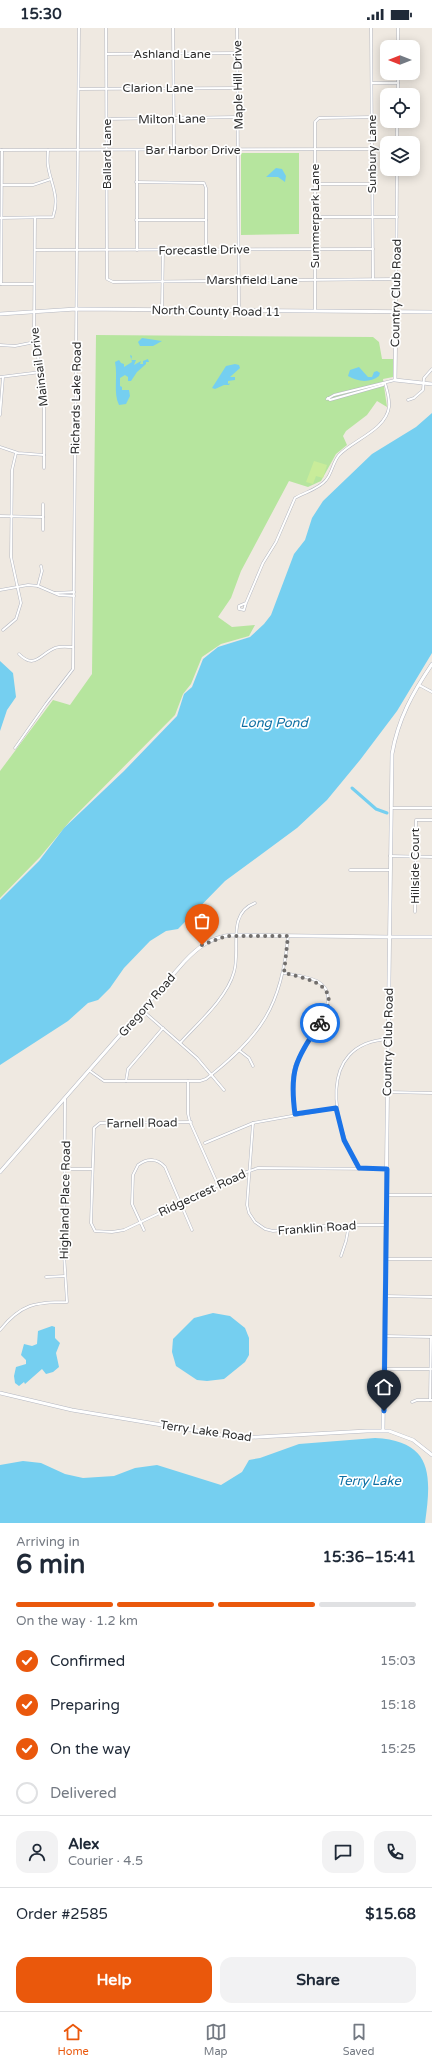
<!DOCTYPE html>
<meta charset="utf-8">
<style>
body{margin:0;font-family:"Varela Round",sans-serif;background:#f2f2f3;color:#1f2937;height:100vh;display:flex;flex-direction:column;font-size:15px;white-space:nowrap}
*{box-sizing:border-box;margin:0}
p{font-size:13px;color:#747a83}
.icon{flex:none;width:22px;height:22px;fill:none;stroke:currentColor;stroke-width:2;stroke-linecap:round;stroke-linejoin:round}
.map{position:relative;height:1495px;overflow:hidden}
.sheet{display:flex;flex-direction:column;background:#fff;flex:1}
.sheet>*{flex:none}
.needle{width:26px;rotate:270deg}
.fabs{position:absolute;left:380px;top:12px;display:grid;gap:8px}
.fabs a{display:grid;place-items:center;width:40px;height:40px;border-radius:8px;background:#fff;box-shadow:0 2px 10px #0003;font-size:20px}
.pin{position:absolute;display:grid;place-items:center;width:34px;height:34px;color:#fff;margin:-41px -17px;border-radius:50% 50% 50% 0;rotate:-45deg;box-shadow:0 0 4px #0007}
.pin .icon{rotate:45deg}
.courier{position:absolute;display:grid;place-items:center;width:40px;height:40px;margin:-20px;border:3px solid #1a73e8;border-radius:50%;background:#fff;color:#222;box-shadow:0 1px 5px #0007}
.summary em{font-style:normal;font-weight:700}
.summary div{display:flex;flex-direction:column-reverse}
.summary{display:flex;align-items:center;justify-content:space-between;height:68px;padding:0 16px}
h1{font-size:26px;font-weight:700;line-height:30px}
.bar{display:grid;grid-template-columns:repeat(4,1fr);gap:6px 4px;align-content:center;height:48px;padding:0 16px}
.bar i{height:5px;border-radius:3px;background:#e0e1e3}
.bar .selected{background:#ea580c}
.bar p{grid-column:span 4}
.line{display:flex;align-items:center;gap:10px;padding:0 16px;border-top:1px solid #e0e1e3}
.line div{flex:1}
.round{display:grid;place-items:center;flex:none;width:42px;height:42px;border-radius:12px;background:#f2f2f3}
ol{padding:0 16px;list-style:none}
li{display:flex;align-items:center;gap:12px;height:44px}
li p{margin-inline-start:auto}
li .icon{padding:4px;border-radius:50%;background:#ea580c;color:#fff;stroke-width:4}
li:last-child{color:#747a83}
li i{width:22px;height:22px;border:2px solid #e0e1e3;border-radius:50%}
.action{display:flex;gap:8px;margin-top:auto;padding:8px 16px}
.action a{flex:1;height:46px;border-radius:12px;background:#ea580c;color:#fff;font-size:16px;font-weight:700;line-height:46px;text-align:center}
.action a+a{background:#f2f2f3;color:#1f2937}
.status{display:flex;justify-content:space-between;align-items:center;height:28px;padding:0 20px;background:#fff;direction:ltr}
.status svg{height:11px;fill:currentColor}
.tabs{display:flex;justify-content:space-around;align-items:center;height:56px;border-top:1px solid #e0e1e3;background:#fff;font-size:11px;color:#747a83}
.tabs a{display:grid;justify-items:center;gap:2px}
.tabs .selected{color:#ea580c}
.map>svg:first-child{display:block}
</style>
<div class="status"><b>15:30</b><svg viewBox="0 0 49 12"><path d="M0 12V9h3v3zM5 12V6h3v6zM10 12V3h3v9zM15 12V0h3v12zM26 1h20v11H26zM47 4h2v5h-2z"/></svg></div>
<div class="map">
<svg width="432" height="1495" viewBox="0 0 432 1495">
<rect width="100%" height="100%" fill="#efe9e1"/>
<g fill="#b6e59e">
<path d="M 241,125 L 299,125 L 299,206 L 241,207 Z"/>
<path d="M 96,307 L 373,309 L 379,314 L 382,331 L 393,331 L 393,349 L 383,351 L 387,379 L 377,373 L 367,387 L 346,403 L 343,408 L 347,417 L 336,426 L 321,453 L 308,459 L 289,453 L 241,543 L 231,570 L 218,589 L 232,599 L 255,597 L 249,608 L 221,616 L 202,629 L 191,656 L 183,666 L 175,687 L 70,793 L 40,829 L 0,870 L 0,743 L 53,672 L 70,677 L 92,646 Z"/>
</g>
<path fill="#c9ec9a" d="M 314,433 L 327,437 L 323,450 L 316,448 L 313,456 L 306,454 Z"/>
<g fill="#75cff0">
<path d="M 276,140 L 282,141 L 286,148 L 285,154 L 278,149 L 266,149 Z"/>
<path d="M 142,310 L 162,313 L 153,318 L 140,318 L 138,314 Z"/>
<path d="M 130,327 L 132,328 L 131,332 L 136,332 L 134,337 L 141,333 L 140,336 L 143,336 L 143,333 L 148,331 L 149,334 L 146,334 L 146,336 L 137,344 L 131,353 L 128,353 L 128,349 L 125,347 L 120,350 L 120,358 L 122,359 L 122,362 L 129,362 L 130,368 L 126,376 L 119,377 C 113,365 118,348 115,334 L 119,332 L 121,335 L 124,336 L 124,339 L 132,334 Z"/>
<path d="M 235,336 L 239,337 L 240,340 L 230,349 L 235,349 L 235,352 L 228,353 L 228,356 L 230,355 L 229,357 L 224,357 L 215,361 L 212,360 L 226,338 Z"/>
<path d="M 359,339 L 368,349 L 372,349 L 374,344 L 377,343 L 380,345 L 379,348 C 370,355 358,354 348,348 L 350,342 Z"/>
<path d="M 432,385 L 432,625 L 397,683 L 360,732 L 327,772 L 297,800 L 225,853 L 178,901 L 166,903 L 150,913 L 124,940 L 110,960 L 98,972 L 88,975 L 68,993 L 0,1037 L 0,872 L 39,833 L 64,800 L 124,743 L 177,688 L 184,666 L 192,659 L 203,631 L 218,619 L 250,609 L 264,596 L 271,587 L 294,526 L 305,512 L 312,490 L 323,473 L 372,426 L 416,399 Z"/>
<path d="M 0,633 L 13,645 L 16,669 L 7,682 L 0,703 Z"/>
<path d="M 213,1285 L 230,1288 L 245,1300 L 249,1310 L 249,1327 L 245,1334 L 224,1351 L 207,1353 L 197,1352 L 176,1338 L 172,1324 L 173,1311 L 194,1290 Z"/>
<path d="M 52,1298 L 55,1299 L 55,1310 L 60,1315 L 56,1325 L 59,1339 L 53,1344 L 46,1346 L 42,1341 L 25,1356 L 24,1354 L 19,1358 L 15,1355 L 14,1348 L 16,1339 L 26,1336 L 26,1332 L 21,1327 L 24,1316 L 32,1318 L 37,1316 L 38,1303 Z"/>
<path d="M 375,1410 C 432,1413 432,1446 425,1495 L 0,1495 L 0,1437 L 23,1433 L 41,1435 L 65,1446 L 83,1450 L 114,1448 L 135,1440 L 157,1437 L 221,1457 L 242,1444 L 249,1432 L 260,1430 L 299,1416 Z"/>
</g>
<g fill="none" stroke-linecap="round" stroke-linejoin="round">
<path stroke="#75cff0" stroke-width="3" d="M 352,760 L 376,781 L 387,785"/>
<defs>
<g id="minor">
<path d="M 106,0 L 107,251 L 113,254 L 397,251"/>
<path d="M 173,0 L 174,122"/>
<path d="M 237,0 L 239,282"/>
<path d="M 371,0 L 373,251"/>
<path d="M 398,19 L 398,0"/>
<path d="M 107,26 L 237,25"/>
<path d="M 372,55 L 398,55"/>
<path d="M 79,61 L 237,60"/>
<path d="M 398,67 L 398,45"/>
<path d="M 106,91 L 238,89"/>
<path d="M 397,115 L 397,93"/>
<path d="M 0,122 L 387,121"/>
<path d="M 137,122 L 137,222"/>
<path d="M 136,154 L 204,155 L 206,160 L 206,222"/>
<path d="M 316,156 L 372,156"/>
<path d="M 2,157 L 33,157 L 51,151"/>
<path d="M 315,189 L 397,189"/>
<path d="M 0,190 L 53,189 C 60,168 51,157 48,138 C 47,133 48,127 48,122"/>
<path d="M 35,190 L 34,303 L 44,368 L 44,440"/>
<path d="M 136,192 L 206,192"/>
<path d="M 35,222 L 373,221"/>
<path d="M 1,256 L 2,122"/>
<path d="M 1,256 L 34,256"/>
<path d="M 162,281 L 163,222"/>
<path d="M 315,283 L 315,94 L 319,90 L 372,89"/>
<path d="M 396,283 L 397,141"/>
<path d="M 0,317 L 15,318 L 35,314"/>
<path d="M 0,349 L 41,344"/>
<path d="M 328,370 L 330,372 L 383,357 L 384,355"/>
<path d="M 327,371 L 334,367 L 395,352"/>
<path d="M 408,372 L 414,370 L 423,362 L 424,350 L 432,341"/>
<path d="M 0,387 L 3,349"/>
<path d="M 0,419 L 18,425 L 44,427"/>
<path d="M 0,488 L 43,489"/>
<path d="M 43,502 L 43,476"/>
<path d="M 38,558 L 42,543 L 41,538"/>
<path d="M 0,562 L 28,557 L 38,558 L 59,567 L 74,568"/>
<path d="M 55,565 L 74,564"/>
<path d="M 246,575 L 244,582 L 239,581 L 239,578 L 246,575 L 263,535 L 276,514 L 295,470 C 305,464 319,461 326,452 C 332,445 333,434 339,427 C 353,412 386,402 389,379 C 390,371 387,362 385,355"/>
<path d="M 3,602 L 16,591 L 21,575 L 11,529 L 12,442 L 16,425"/>
<path d="M 19,626 C 35,642 40,626 55,620 C 60,618 67,619 73,619"/>
<path d="M 419,657 L 432,664"/>
<path d="M 15,720 L 46,676 L 73,641 L 79,0"/>
<path d="M 391,780 L 432,780"/>
<path d="M 390,828 L 432,829"/>
<path d="M 350,842 L 390,842"/>
<path d="M 415,884 L 416,792 L 432,792"/>
<path d="M 284,945 C 294,947 307,948 317,953 C 349,970 302,1017 295,1038 C 290,1054 293,1070 295,1086"/>
<path d="M 142,982 L 197,1030 L 224,1062"/>
<path d="M 180,1015 C 198,995 227,970 234,944 C 241,921 226,886 255,875"/>
<path d="M 240,1023 L 249,1030 L 253,1038"/>
<path d="M 90,1043 L 104,1053 L 200,1053 L 206,1051 C 261,1008 282,978 288,908"/>
<path d="M 126,1053 L 128,1041 L 163,1000"/>
<path d="M 188,1053 L 188,1086 L 190,1094 L 218,1157"/>
<path d="M 388,1064 L 432,1065"/>
<path d="M 191,1094 L 100,1095 L 94,1100 L 91,1195 L 95,1203 L 112,1204 L 124,1202 L 244,1145 L 258,1140 L 387,1141"/>
<path d="M 253,1095 L 247,1177 L 249,1185 L 255,1194 L 265,1201 L 273,1203 L 334,1197 L 386,1197"/>
<path d="M 205,1115 L 253,1095 L 336,1080"/>
<path d="M 66,1141 L 92,1141"/>
<path d="M 359,1141 C 333,1098 315,1016 388,1011"/>
<path d="M 386,1167 L 432,1167"/>
<path d="M 144,1202 L 132,1176 L 133,1147 L 138,1137 C 147,1130 157,1130 165,1139 L 192,1202"/>
<path d="M 341,1228 L 346,1213 L 349,1197"/>
<path d="M 386,1231 L 432,1231"/>
<path d="M 46,1249 L 65,1248"/>
<path d="M 385,1268 L 432,1269"/>
<path d="M 0,1302 C 21,1276 35,1274 67,1274 L 64,1226 L 65,1071"/>
<path d="M 385,1308 L 432,1309"/>
<path d="M 384,1341 L 431,1341"/>
<path d="M 430,1372 L 431,1309"/>
<path d="M 412,1374 L 417,1372 L 432,1372"/>
</g>
<g id="tertiary">
<path d="M 396,284 L 395,352 L 432,356"/>
<path d="M 0,1144 L 184,934 C 198,919 211,909 232,907 L 390,909"/>
<path d="M 383,1402 L 392,726 C 398,691 413,664 432,636"/>
</g>
<g id="secondary">
<path d="M 0,286 L 76,281 L 432,284"/>
<path d="M 390,909 L 432,909"/>
<path d="M 0,1365 L 72,1382 L 240,1410 L 367,1403 L 389,1403 L 413,1412 L 432,1427"/>
</g>
</defs>
<use href="#minor" stroke="#b4b7c1" stroke-width="3"/>
<use href="#tertiary" stroke="#b4b7c1" stroke-width="4"/>
<use href="#secondary" stroke="#b4b7c1" stroke-width="4"/>
<use href="#minor" stroke="#fff" stroke-width="2"/>
<use href="#tertiary" stroke="#fff" stroke-width="3"/>
<use href="#secondary" stroke="#fff" stroke-width="3"/>
</g>
<g fill="none" stroke-linecap="round" stroke-linejoin="round">
<path stroke="#726f6d" stroke-width="4" stroke-dasharray="0 7.2" d="M 202,917 L 226,908 L 288,908 L 284,945 C 314,952 344,958 320,995"/>
<path stroke="#1a73e8" stroke-width="5" d="M 320,995 C 296,1032 289,1041 295,1086 L 336,1080 L 344,1112 L 359,1140 L 387,1141 L 384,1383"/>
</g>
<g text-anchor="middle" dominant-baseline="central" stroke-width="3.5" stroke-linejoin="round" paint-order="stroke">
<g font-size="12" fill="#2e2e2e" stroke="#fff">
<text x="172" y="26">Ashland Lane</text>
<text transform="translate(238 57) rotate(-91)">Maple Hill Drive</text>
<text x="158" y="60">Clarion Lane</text>
<text transform="translate(172 91) rotate(-1)">Milton Lane</text>
<text x="193" y="122">Bar Harbor Drive</text>
<text transform="translate(107 126) rotate(-90)">Ballard Lane</text>
<text transform="translate(372 126) rotate(-90)">Sunbury Lane</text>
<text transform="translate(315 188) rotate(-90)">Summerpark Lane</text>
<text transform="translate(204 222) rotate(-1)">Forecastle Drive</text>
<text x="252" y="252">Marshfield Lane</text>
<text transform="translate(396 265) rotate(-89)">Country Club Road</text>
<text transform="translate(216 283) rotate(1)">North County Road 11</text>
<text transform="translate(39 339) rotate(-97)">Mainsail Drive</text>
<text transform="translate(76 370) rotate(-89)">Richards Lake Road</text>
<text transform="translate(415 838) rotate(-90)">Hillside Court</text>
<text transform="translate(147 977) rotate(-49)">Gregory Road</text>
<text transform="translate(388 1014) rotate(-89)">Country Club Road</text>
<text transform="translate(142 1095) rotate(-1)">Farnell Road</text>
<text transform="translate(202 1165) rotate(-25)">Ridgecrest Road</text>
<text transform="translate(65 1172) rotate(-89)">Highland Place Road</text>
<text transform="translate(317 1200) rotate(-4)">Franklin Road</text>
<text transform="translate(206 1403) rotate(8)">Terry Lake Road</text>
</g>
<g font-size="13" font-style="italic" fill="#0d6fa3" stroke="#fff">
<text x="274" y="695">Long Pond</text>
<text x="369" y="1453">Terry Lake</text>
</g>
</g>
</svg>
<div class="fabs">
<a><svg class="needle" viewBox="-14 -14 28 28"><path d="M0-13l5 13h-10z" fill="#e53935"/><path d="M0 13l5-13h-10z" fill="#747a83"/></svg></a>
<a><svg class="icon" aria-label="locate" viewBox="0 0 24 24"><circle cx="12" cy="12" r="6"/><path d="M12 2v4M12 18v4M2 12h4M18 12h4"/></svg></a>
<a><svg class="icon" aria-label="layers" viewBox="0 0 24 24"><path d="M12 4l9 5-9 5-9-5zM3 14l9 5 9-5"/></svg></a>
</div>
<div class="pin" style="left:202px;top:917px;background:#ea580c"><svg class="icon" aria-label="bag" viewBox="0 0 24 24"><path d="M5 8h14l-1 12H6zM9 8a3 3 0 0 1 6 0"/></svg></div>
<div class="pin" style="left:384px;top:1383px;background:#1f2937"><svg class="icon" aria-label="home" viewBox="0 0 24 24"><path d="M3 11l9-7 9 7M6 9v11h12V9"/></svg></div>
<div class="courier" style="left:320px;top:995px"><svg class="icon" aria-label="bike" viewBox="0 0 24 24"><circle cx="6" cy="16" r="4"/><circle cx="18" cy="16" r="4"/><path d="M6 16l4-8h5l3 8M10 8l3 8H6M13 5h3"/></svg></div>
</div>
<section class="sheet">
<div class="summary"><div><h1>6 min</h1><p>Arriving in</p></div><em>15:36–15:41</em></div>
<div class="bar"><i class="selected"></i><i class="selected"></i><i class="selected"></i><i></i><p>On the way · 1.2 km</p></div>
<ol>
<li><svg class="icon" aria-label="check" viewBox="0 0 24 24"><path d="M5 12l5 5 9-10"/></svg>Confirmed<p>15:03</p></li>
<li><svg class="icon" aria-label="check" viewBox="0 0 24 24"><path d="M5 12l5 5 9-10"/></svg>Preparing<p>15:18</p></li>
<li><svg class="icon" aria-label="check" viewBox="0 0 24 24"><path d="M5 12l5 5 9-10"/></svg>On the way<p>15:25</p></li>
<li><i></i>Delivered</li>
</ol>
<div class="line" style="height:72px"><a class="round"><svg class="icon" aria-label="person" viewBox="0 0 24 24"><circle cx="12" cy="8" r="4"/><path d="M4 21q1-7 8-7t8 7"/></svg></a><div><b>Alex</b><p>Courier · 4.5</p></div><a class="round"><svg class="icon" aria-label="chat" viewBox="0 0 24 24"><path d="M4 5h16v11H9l-5 4z"/></svg></a><a class="round"><svg class="icon" aria-label="phone" viewBox="0 0 24 24"><path d="M5 4h4l2 5-3 2q2 4 5 5l2-3 5 2v4C11 20 4 13 5 4z"/></svg></a></div>
<div class="line" style="height:52px"><div>Order #2585</div><b>$15.68</b></div>
<div class="action"><a>Help</a><a>Share</a></div>
</section>
<nav class="tabs">
<a class="selected"><svg class="icon" aria-label="home" viewBox="0 0 24 24"><path d="M3 11l9-7 9 7M6 9v11h12V9"/></svg>Home</a>
<a><svg class="icon" aria-label="map" viewBox="0 0 24 24"><path d="M3 6l6-2 6 2 6-2v14l-6 2-6-2-6 2zM9 4v14M15 6v14"/></svg>Map</a>
<a><svg class="icon" aria-label="saved" viewBox="0 0 24 24"><path d="M7 4h10v16l-5-4-5 4z"/></svg>Saved</a>
</nav>
